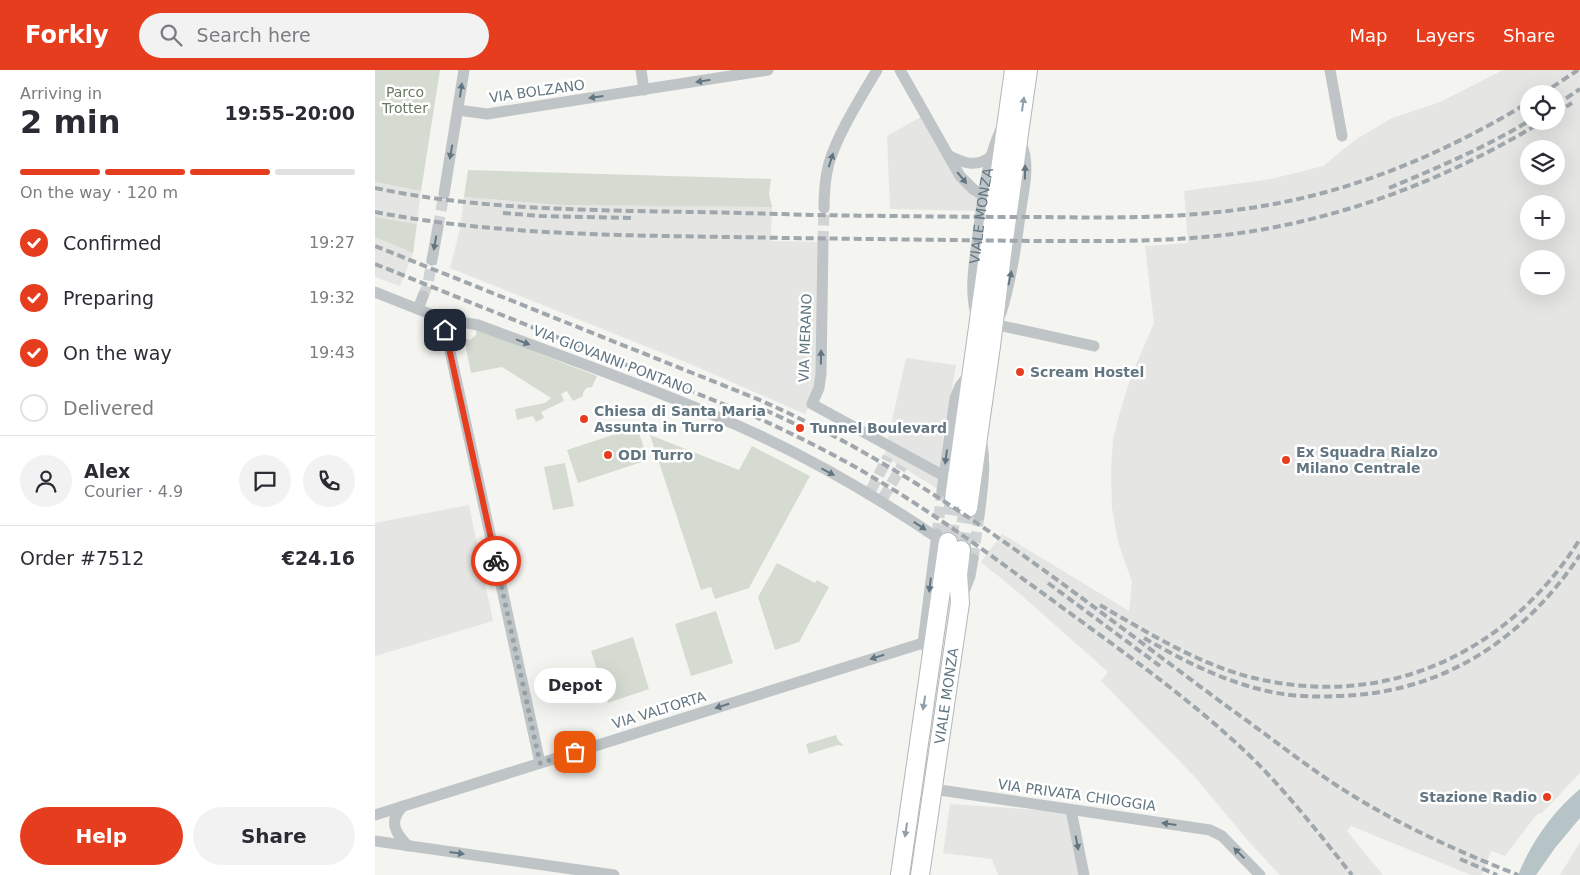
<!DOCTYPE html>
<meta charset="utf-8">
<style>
body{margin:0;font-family:"DejaVu Sans",sans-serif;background:#f2f2f3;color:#2b2b33;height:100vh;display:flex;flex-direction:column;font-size:19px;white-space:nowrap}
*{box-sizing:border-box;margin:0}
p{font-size:16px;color:#7c7c81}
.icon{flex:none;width:28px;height:28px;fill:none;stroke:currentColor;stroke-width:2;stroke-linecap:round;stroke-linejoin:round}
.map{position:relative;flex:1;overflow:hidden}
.details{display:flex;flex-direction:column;background:#fff;width:375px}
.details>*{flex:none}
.buttons{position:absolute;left:1145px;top:15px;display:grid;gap:10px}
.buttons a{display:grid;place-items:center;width:45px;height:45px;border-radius:50%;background:#fff;box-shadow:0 5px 20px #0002;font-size:25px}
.pin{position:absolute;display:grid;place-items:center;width:42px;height:42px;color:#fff;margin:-21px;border-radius:10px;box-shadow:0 2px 8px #0006}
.courier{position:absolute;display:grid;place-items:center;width:50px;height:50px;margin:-25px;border:4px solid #e63d1e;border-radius:50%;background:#fff;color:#222;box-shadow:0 1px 6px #0007}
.bubble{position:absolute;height:35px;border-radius:18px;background:#fff;box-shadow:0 5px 20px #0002;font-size:16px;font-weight:700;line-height:35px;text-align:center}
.headline em{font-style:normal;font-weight:700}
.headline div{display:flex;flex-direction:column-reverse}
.headline{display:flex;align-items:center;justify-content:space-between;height:85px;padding:0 20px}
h1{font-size:32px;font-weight:700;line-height:38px}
.bar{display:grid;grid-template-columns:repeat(4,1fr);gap:8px 5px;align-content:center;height:60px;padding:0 20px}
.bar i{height:6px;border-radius:4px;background:#e1e1e2}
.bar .selected{background:#e63d1e}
.bar p{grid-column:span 4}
.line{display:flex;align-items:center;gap:12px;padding:0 20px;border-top:1px solid #e1e1e2}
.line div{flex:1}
.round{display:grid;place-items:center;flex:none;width:52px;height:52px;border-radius:26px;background:#f2f2f3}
ol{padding:0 20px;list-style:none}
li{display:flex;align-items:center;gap:15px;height:55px}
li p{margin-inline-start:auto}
li .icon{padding:5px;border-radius:50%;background:#e63d1e;color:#fff;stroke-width:4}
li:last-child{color:#7c7c81}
li i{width:28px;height:28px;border:2px solid #e1e1e2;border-radius:50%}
.primary-button{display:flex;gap:10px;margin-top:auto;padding:10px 20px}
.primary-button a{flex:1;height:58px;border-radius:30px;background:#e63d1e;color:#fff;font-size:20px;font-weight:700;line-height:58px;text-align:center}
.primary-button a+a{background:#f2f2f3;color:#2b2b33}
header{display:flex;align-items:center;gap:30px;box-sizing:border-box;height:70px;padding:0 25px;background:#e63d1e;color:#fff}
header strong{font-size:24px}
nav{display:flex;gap:28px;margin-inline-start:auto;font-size:18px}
.search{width:350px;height:45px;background:#f2f2f3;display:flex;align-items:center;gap:12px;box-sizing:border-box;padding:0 18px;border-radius:28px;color:#7c7c81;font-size:19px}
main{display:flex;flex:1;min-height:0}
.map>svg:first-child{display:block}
</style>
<header>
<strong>Forkly</strong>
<div class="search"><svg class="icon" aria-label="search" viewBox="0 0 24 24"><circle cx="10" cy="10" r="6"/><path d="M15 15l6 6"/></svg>Search here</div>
<nav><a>Map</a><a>Layers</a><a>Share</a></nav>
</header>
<main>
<section class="details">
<div class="headline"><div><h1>2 min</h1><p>Arriving in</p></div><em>19:55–20:00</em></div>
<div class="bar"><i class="selected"></i><i class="selected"></i><i class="selected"></i><i></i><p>On the way · 120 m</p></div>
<ol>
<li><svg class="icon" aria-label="check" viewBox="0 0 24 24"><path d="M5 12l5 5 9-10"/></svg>Confirmed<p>19:27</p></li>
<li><svg class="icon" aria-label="check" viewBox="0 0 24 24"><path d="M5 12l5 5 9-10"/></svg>Preparing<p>19:32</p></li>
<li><svg class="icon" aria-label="check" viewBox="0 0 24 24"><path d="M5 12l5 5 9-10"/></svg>On the way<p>19:43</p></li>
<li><i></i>Delivered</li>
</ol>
<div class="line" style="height:90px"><a class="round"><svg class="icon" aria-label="person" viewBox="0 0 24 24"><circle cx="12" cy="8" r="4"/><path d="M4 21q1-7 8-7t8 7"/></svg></a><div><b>Alex</b><p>Courier · 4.9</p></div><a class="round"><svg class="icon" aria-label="chat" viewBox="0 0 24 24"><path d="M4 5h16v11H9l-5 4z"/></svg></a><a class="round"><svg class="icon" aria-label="phone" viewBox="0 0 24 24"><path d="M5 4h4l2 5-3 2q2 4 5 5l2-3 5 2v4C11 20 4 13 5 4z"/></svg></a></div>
<div class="line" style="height:65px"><div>Order #7512</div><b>€24.16</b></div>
<div class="primary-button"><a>Help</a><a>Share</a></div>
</section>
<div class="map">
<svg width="1205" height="805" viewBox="0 0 1205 805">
<rect width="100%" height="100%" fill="#f4f4f0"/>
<g fill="#e5e5e3" fill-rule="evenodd">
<path d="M 1128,0 L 1205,0 L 1205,703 L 1166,744 L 1164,743 L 1159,748 L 1130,786 L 1116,781 L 1107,805 L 1096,805 L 976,756 L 972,761 L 1008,805 L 905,805 L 876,774 L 819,706 L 726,611 L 733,602 L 644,523 L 606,492 L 627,464 L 754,541 L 757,512 L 743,472 L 737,438 L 736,401 L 738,369 L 746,338 L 757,304 L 779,253 L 770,176 L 813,173 L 809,121 L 896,109 L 948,96 L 980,70 L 1017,48 L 1065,32 ZM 1154,24 L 1181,24 L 1181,51 L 1154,51 ZM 1154,79 L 1181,79 L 1181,106 L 1154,106 ZM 1154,134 L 1181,134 L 1181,161 L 1154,161 ZM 1154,189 L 1181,189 L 1181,216 L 1154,216 Z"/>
<path d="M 553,43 L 580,94 L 605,120 L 601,141 L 515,139 L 512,66 Z"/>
<path d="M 0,112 L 46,121 L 42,154 L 0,147 Z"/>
<path d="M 89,127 L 186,135 L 397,137 L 396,171 L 447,172 L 444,316 L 430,344 L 315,294 L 75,198 L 85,159 Z"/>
<path d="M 0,167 L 38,183 L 25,216 L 0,207 Z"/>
<path d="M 531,288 L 581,295 L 568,370 L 563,419 L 509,386 Z"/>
<path d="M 94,435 L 118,551 L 0,586 L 0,453 Z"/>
<path d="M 575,734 L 694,742 L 706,805 L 623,805 L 617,789 L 568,783 Z"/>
<path d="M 1205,772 L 1205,805 L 1185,805 Z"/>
</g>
<g fill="#d6dbd1">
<path d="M 0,0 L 65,0 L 46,121 L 0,112 Z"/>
<path d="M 93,100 L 396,109 L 394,124 L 397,137 L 186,135 L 89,127 Z"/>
<path d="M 0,147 L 42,154 L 38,183 L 0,167 Z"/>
<path d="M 95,257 L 222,306 L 217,317 L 211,318 L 208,323 L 208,326 L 198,331 L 192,321 L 186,324 L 189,331 L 166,342 L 169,348 L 161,352 L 158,346 L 142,350 L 140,339 L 170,333 L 176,328 L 127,297 L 96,303 L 88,263 L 89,261 L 90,268 L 95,270 L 101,265 L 101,260 Z"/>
<path d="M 262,357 L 273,390 L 203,413 L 192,380 Z"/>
<path d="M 275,365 L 364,400 L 377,376 L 435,406 L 374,518 L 340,529 L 336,517 L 326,520 Z"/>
<path d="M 190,393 L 199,436 L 178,440 L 169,397 Z"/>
<path d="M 402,493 L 440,513 L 442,510 L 454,517 L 424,572 L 400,580 L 383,527 Z"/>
<path d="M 341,541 L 358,593 L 316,606 L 300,554 Z"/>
<path d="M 258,567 L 274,619 L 233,633 L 216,581 Z"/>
<path d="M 461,665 L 463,670 L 469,676 L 463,675 L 434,684 L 431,674 Z"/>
</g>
<path fill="#b6c4c7" d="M 1205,719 L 1205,748 L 1180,778 L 1161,805 L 1143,805 C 1156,773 1178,741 1205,719 Z"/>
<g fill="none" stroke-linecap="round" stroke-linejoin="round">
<g stroke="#d0d4d4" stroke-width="11" stroke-dasharray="11 5.5" stroke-linecap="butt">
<path d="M 63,157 L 69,124"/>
<path d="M 448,172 L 449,138"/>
<path d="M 48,226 L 53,214 L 57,190"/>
<path d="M 496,420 L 513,387"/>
<path d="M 508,428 L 527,396"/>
<path d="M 562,464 L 567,421"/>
<path d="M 598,489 L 604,446"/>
</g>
<g stroke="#d0d4d4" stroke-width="18" stroke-dasharray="18 9" stroke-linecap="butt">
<path d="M 573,472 L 579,429"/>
<path d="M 586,480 L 593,438"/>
</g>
<defs>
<g id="primary">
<path d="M 579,429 L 639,0"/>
<path d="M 593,438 L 616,276 L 627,184 L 653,0"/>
<path d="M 525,805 L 573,472"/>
<path id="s2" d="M 545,805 L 585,533 L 583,505 L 586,480"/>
</g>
</defs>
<use href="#primary" stroke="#b2b7ba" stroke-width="20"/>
<g stroke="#bfc4c6" stroke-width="11">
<path d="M 266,0 L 269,20"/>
<path d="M 525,0 L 585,106 L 598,119 L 609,126"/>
<path d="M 955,0 L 967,66"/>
<path d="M 83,40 L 112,44 L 393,0"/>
<path d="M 573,85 C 588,93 601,98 615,87"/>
<path d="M 69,124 L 89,0"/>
<path d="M 449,138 C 449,123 450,108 454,93 C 463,63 486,27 502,0"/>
<path d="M 448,172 L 446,304 L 444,318 L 437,334 L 569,406"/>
<path d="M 57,190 L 63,157"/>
<path d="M 0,222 L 68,249 L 103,255 C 183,285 264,313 343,347 C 419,379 493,421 561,467"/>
<path d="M 43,239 L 48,226"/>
<path d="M 626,243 C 636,211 641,178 645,145 C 648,122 656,95 646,73"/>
<path id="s1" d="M 601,244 C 594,218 600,191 603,164 C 608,129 611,92 626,59"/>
<path d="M 68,249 L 165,693"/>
<path d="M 623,255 L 719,276"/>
<path d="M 567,421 L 580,328 L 585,316 L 595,303"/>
<path d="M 604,446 C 607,422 611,398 607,374"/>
<path d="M 587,527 L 595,506 L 598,489"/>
<path d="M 551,577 L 548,573 L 562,464"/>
<path d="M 558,719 L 835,760 L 847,766 L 885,805"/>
<path d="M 28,736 C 13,751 20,763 33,776"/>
<path d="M 696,740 L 709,805"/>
<path d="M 0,745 L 548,573"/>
<path d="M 0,771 L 239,805"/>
</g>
<use href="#primary" stroke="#fff" stroke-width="18"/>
<g stroke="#9fa7ac" stroke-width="4" stroke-dasharray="8 4" stroke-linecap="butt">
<path d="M 1167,24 L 1203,0"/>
<path d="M 1181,35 L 1205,19"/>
<path d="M 1181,43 L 1197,33"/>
<path d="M 0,118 C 85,136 172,139 259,141 C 318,142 377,143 436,145 C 511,146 586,147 661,147 C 744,148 827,149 909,132 C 995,115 1079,78 1154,32"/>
<path d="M 1014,118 C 1062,98 1109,78 1154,51"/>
<path d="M 0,142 C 135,168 275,165 412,168 C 494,169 576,170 657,171 C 735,171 813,173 890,159 C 989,141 1083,103 1168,51"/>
<path d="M 128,143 L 166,146 L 260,148"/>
<path d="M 0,176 L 380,328 C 556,404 704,528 857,640 C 898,669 937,701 980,727 C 1031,758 1087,783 1143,805"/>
<path d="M 0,194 L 383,348 C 424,367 465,387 504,411 C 563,446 618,487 673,527 C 742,578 814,627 876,687 C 913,723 945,765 977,805"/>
<path d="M 390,340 L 431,359"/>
<path d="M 673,513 L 785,596"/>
<path d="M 725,535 C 770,561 820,592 871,606 C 1006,642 1132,586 1205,469"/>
<path d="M 769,568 C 802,587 836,605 873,616 C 902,625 932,628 963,626 C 1067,623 1147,571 1205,485"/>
<path d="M 1085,789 L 1122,805"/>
</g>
</g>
<defs><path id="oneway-solid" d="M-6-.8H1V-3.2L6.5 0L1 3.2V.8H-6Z" transform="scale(1.25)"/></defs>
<g fill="#627682">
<use href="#oneway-solid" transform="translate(328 11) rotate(171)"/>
<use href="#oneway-solid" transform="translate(86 20) rotate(-82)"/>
<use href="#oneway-solid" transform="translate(221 27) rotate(172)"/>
<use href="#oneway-solid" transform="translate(76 82) rotate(100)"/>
<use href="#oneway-solid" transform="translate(456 90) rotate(-72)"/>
<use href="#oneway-solid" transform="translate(650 102) rotate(-89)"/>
<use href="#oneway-solid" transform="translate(587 108) rotate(51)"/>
<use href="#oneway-solid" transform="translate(60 173) rotate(100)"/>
<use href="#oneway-solid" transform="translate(635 208) rotate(-78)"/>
<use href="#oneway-solid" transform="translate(148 272) rotate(21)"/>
<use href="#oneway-solid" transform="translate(446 287) rotate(-89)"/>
<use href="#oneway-solid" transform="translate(571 387) rotate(98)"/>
<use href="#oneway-solid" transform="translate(453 402) rotate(28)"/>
<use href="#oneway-solid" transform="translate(545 456) rotate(33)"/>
<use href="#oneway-solid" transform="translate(555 515) rotate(97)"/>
<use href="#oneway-solid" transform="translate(502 587) rotate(163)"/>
<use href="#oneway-solid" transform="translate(347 636) rotate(163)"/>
<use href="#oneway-solid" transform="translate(794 754) rotate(-172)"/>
<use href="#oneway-solid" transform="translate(702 773) rotate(79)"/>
<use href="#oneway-solid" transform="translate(82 783) rotate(8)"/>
<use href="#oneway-solid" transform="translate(864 783) rotate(-135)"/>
</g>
<g fill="#919fa8">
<use href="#oneway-solid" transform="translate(648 34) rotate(-82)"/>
<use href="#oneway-solid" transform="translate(549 633) rotate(99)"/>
<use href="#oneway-solid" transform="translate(531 760) rotate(98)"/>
</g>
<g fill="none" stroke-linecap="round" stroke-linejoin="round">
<path stroke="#95a2a8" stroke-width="5" stroke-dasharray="0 9" d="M 121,491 L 165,693 L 200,682"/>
<path stroke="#e63d1e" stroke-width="6" d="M 70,260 L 121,491"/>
</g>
<g fill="#e63d1e" stroke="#fff" stroke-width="2">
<circle cx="645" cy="302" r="5"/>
<circle cx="209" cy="349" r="5"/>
<circle cx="425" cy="358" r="5"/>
<circle cx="233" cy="385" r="5"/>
<circle cx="911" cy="390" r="5"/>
<circle cx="1172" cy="727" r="5"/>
</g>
<g text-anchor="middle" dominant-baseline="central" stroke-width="5" stroke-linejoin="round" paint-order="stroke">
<g font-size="14" fill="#627682" stroke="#fff">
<text transform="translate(162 21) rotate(-8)">VIA BOLZANO</text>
<text stroke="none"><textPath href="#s1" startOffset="99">VIALE MONZA</textPath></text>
<text transform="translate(430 268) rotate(-88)">VIA MERANO</text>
<text transform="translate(238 290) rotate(21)">VIA GIOVANNI PONTANO</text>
<text stroke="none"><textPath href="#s2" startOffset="181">VIALE MONZA</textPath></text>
<text transform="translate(284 640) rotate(-17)">VIA VALTORTA</text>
<text transform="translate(702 725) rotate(8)">VIA PRIVATA CHIOGGIA</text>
</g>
<g font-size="14" fill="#687961" stroke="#fff">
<text x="30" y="22">Parco<tspan x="30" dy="16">Trotter</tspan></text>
</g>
<g font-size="14" font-weight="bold" fill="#627682" stroke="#fff" text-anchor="start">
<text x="655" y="302">Scream Hostel</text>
<text x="219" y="341">Chiesa di Santa Maria<tspan x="219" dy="16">Assunta in Turro</tspan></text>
<text x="435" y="358">Tunnel Boulevard</text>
<text x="921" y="382">Ex Squadra Rialzo<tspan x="921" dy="16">Milano Centrale</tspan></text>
<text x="243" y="385">ODI Turro</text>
<text x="1162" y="727" text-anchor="end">Stazione Radio</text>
</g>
</g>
</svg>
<div class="buttons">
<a><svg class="icon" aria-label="locate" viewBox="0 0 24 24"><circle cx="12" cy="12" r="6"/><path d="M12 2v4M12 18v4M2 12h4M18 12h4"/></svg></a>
<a><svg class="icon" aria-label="layers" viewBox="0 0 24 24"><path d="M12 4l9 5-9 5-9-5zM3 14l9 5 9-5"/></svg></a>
<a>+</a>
<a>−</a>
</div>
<div class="pin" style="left:200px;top:682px;background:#ea580c"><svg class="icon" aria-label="bag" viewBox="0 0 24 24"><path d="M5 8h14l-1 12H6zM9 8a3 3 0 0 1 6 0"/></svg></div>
<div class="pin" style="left:70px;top:260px;background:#1f2937"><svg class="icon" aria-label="home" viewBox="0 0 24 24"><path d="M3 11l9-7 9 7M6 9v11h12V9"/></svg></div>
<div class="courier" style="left:121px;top:491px"><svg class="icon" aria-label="bike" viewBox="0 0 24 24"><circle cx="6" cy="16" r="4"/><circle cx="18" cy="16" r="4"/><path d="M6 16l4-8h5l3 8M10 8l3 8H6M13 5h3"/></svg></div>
<div class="bubble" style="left:159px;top:598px;width:82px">Depot</div>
</div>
</main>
